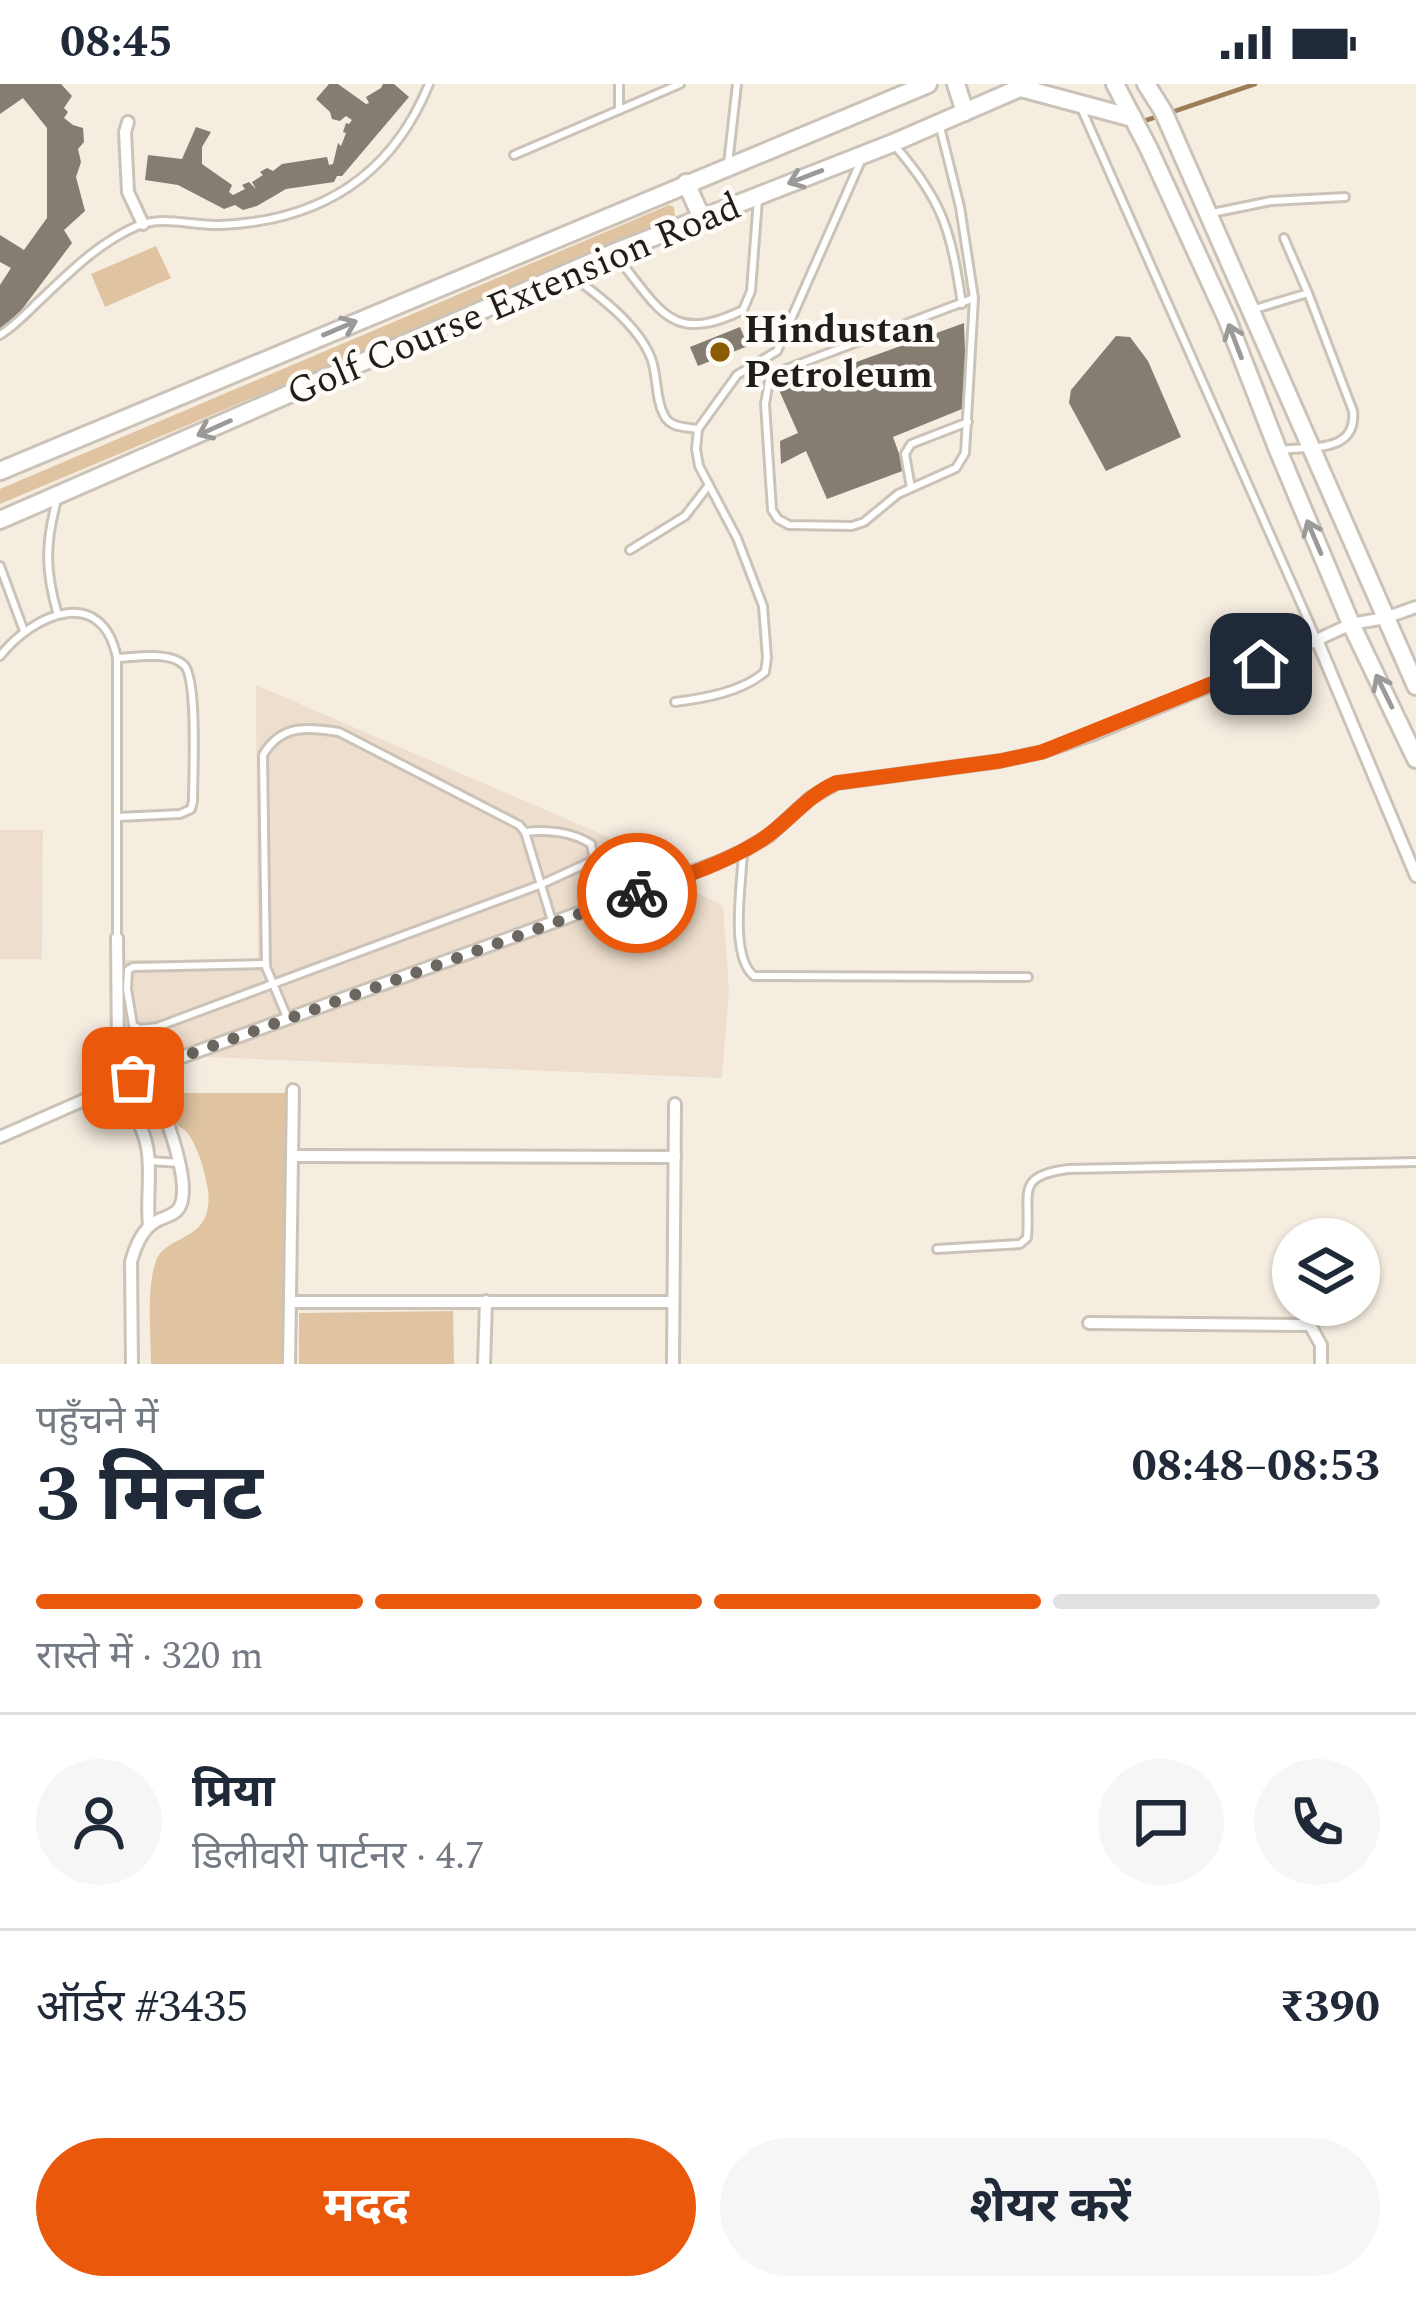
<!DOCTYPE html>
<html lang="hi">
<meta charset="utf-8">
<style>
body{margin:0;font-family:Spectral,"Noto Sans Devanagari",serif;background:#f6f6f7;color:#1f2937;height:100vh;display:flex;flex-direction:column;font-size:45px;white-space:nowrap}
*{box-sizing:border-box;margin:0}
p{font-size:39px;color:#747a83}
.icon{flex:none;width:66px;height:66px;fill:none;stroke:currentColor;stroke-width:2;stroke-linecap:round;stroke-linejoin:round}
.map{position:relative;height:1280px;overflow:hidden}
.details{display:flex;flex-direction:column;background:#fff;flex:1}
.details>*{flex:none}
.controls{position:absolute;left:1272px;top:1134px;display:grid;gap:24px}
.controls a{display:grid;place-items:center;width:108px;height:108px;border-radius:50%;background:#fff;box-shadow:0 3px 9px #0004;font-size:60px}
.pin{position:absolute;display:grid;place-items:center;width:102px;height:102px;color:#fff;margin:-51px;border-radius:24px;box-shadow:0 6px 18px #0006}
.courier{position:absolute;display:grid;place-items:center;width:120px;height:120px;margin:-60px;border:9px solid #ea580c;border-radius:50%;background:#fff;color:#222;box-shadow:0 3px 15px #0007}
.head em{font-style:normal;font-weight:700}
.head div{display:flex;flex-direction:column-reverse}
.head{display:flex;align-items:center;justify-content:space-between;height:204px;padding:0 36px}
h1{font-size:78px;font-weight:700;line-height:90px}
.bar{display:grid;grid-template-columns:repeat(4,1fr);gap:18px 12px;align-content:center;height:144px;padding:0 36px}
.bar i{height:15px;border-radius:9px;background:#e0e1e3}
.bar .active{background:#ea580c}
.bar p{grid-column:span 4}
.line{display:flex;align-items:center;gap:30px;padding:0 36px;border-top:3px solid #e0e1e3}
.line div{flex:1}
.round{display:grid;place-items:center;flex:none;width:126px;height:126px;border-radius:63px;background:#f6f6f7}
.primary-button{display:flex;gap:24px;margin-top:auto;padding:24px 36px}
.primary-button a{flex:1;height:138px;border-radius:72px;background:#ea580c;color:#fff;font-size:48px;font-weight:700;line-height:138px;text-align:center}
.primary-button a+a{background:#f6f6f7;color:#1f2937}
.status{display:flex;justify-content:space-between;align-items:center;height:84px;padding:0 60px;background:#fff;direction:ltr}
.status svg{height:33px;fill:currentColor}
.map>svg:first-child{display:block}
</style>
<div class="status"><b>08:45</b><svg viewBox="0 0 49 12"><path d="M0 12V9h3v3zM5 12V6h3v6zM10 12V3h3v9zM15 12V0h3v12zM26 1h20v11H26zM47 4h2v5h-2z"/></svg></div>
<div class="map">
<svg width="1416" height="1280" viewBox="0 0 1416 1280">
<rect width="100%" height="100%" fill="#f6ede1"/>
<g fill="#eddecd">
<path d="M 256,601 L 608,753 L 667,793 L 723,822 L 729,906 L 722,994 L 133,970 L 124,876 L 258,877 Z"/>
<path d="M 0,746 L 43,746 L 42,875 L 0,875 Z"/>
</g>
<g fill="#e0c4a1">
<path d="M 669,121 L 674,123 L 675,132 L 666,140 L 0,420 L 0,405 Z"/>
<path d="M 156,162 L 171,194 L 105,223 L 91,190 Z"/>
<path d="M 162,1009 L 287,1009 L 288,1280 L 151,1280 C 151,1250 146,1205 156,1177 C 166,1149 214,1159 208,1107 C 206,1090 197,1059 185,1046 C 183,1045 171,1037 170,1036 C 166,1030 164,1016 162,1009 Z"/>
<path d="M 453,1227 L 454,1280 L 299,1280 L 299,1229 Z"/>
</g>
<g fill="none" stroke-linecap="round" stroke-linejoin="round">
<g stroke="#9c7d56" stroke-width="4.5">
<path d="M 1172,28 L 1255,0"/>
<path d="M 1144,37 L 1156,33"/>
</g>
</g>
<g fill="#857c72">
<path d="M 0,0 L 61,0 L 72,12 L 64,24 L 68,28 L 64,34 L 73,41 L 83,44 L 84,58 L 78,65 L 81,78 L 76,93 L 85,127 L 64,146 L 72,159 L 8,244 L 0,245 L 0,201 L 11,184 L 0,178 L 0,151 L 24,166 L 47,134 L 47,44 L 23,14 L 0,30 Z"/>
<path d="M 329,0 L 338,0 L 366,20 L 369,19 L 366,13 L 381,4 L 383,0 L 394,0 L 409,13 L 342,92 L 337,92 L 334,98 L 286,105 L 257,122 L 243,126 L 235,121 L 224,125 L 178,101 L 145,96 L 148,71 L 182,75 L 196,43 L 211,48 L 202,63 L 202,80 L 232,101 L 229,108 L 233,111 L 245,105 L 242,101 L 249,98 L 256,105 L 252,98 L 263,91 L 260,88 L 267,84 L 273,87 L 282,80 L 327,73 L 329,81 L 333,80 L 338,59 L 341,62 L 346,49 L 343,48 L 346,39 L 349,40 L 352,36 L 346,32 L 340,37 L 332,35 L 330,28 L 316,15 Z"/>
<path d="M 964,239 L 967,323 L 893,353 L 905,386 L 827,415 L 806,367 L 781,380 L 780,357 L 798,349 L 779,306 Z"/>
<path d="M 740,243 L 748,262 L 698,282 L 690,263 Z"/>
<path d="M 1116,252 L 1130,253 L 1148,277 L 1181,353 L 1106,387 L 1069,319 L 1071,306 Z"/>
</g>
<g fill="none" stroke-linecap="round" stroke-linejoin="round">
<defs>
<g id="lane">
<path d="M 619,26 L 619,0"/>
<path d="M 1082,26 L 1317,556"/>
<path d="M 940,43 L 960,123 L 974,214 L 965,369 L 956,384 L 898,410 L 864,438 L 852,442 L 789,441 L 778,435 L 772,426 L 765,320 L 770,291 L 974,214"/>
<path d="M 895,62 C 944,118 951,148 962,220"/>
<path d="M 514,71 L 680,0"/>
<path d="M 728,80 L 737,0"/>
<path d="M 1212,129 L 1271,117 L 1345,113"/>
<path d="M 615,171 C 660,224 669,262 743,226 L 751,207 L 758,115"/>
<path d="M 571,191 C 599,212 638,241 651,274 C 658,292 655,315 664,331 C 670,344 685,343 698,345"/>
<path d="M 1255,225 L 1308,209"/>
<path d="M 0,251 C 13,243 24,232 35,221 C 67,191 96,160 137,142 C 163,131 192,142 220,141 C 320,137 391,93 429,0"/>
<path d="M 1281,366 C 1312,362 1357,369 1353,327 L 1308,209 L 1284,154"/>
<path d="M 911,404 L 905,370 L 911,360 L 968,338"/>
<path d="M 57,416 C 45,459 45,488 58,531"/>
<path d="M 630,466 L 685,432 L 709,401"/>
<path d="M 0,482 L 24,547"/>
<path d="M 0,572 C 33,530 102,500 117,574 L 117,854"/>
<path d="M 117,574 C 136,573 169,567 184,581 C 198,595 193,693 193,717 L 191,725 L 180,730 L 118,733"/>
<path d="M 675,618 C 706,614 741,608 765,588 L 767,574 L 763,522 L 737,454 L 699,382 L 696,365 L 698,345 L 737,291 L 777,267 L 860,79"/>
<path d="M 743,767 C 742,799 729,872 754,892 L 1028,893"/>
<path d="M 266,880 L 133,883 L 128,886 L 127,905 L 133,941 L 140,945 L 157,943 L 542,800 L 594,776 L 591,760 C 573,748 546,745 525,748"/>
<path d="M 287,933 L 266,883 L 263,671 C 281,640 308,643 339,648 L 519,741 L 525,748 L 552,837"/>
<path d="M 118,971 L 118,1001"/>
<path d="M 149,1077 L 181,1079"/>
<path d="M 937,1165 L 1020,1160 L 1027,1154 C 1031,1109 1014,1092 1068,1085 L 1416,1078"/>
</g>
<g id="street">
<path d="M 128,38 L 125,48 L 128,108 L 143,140"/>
<path d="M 1317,556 L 1416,792"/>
<path d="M 117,854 L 118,971"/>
<path d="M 118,1001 C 128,1020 143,1041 147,1063 C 152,1088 146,1115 149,1141"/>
<path d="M 0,1053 L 182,973 L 719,778 L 743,767 L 770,751 L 810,714 L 837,699 L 1000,677 L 1042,668 L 1091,651 L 1293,567 L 1351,540 L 1385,534 L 1416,523"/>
<path d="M 293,1072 L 675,1073"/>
<path d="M 290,1218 L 673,1218"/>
<path d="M 1089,1239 L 1310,1241 L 1321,1261 L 1321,1280"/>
<path d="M 132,1280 L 131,1178 C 135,1163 142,1146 155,1138 C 163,1133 174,1132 179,1124 C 195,1098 158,1016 149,986"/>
<path d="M 289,1280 L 293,1006"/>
<path d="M 484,1280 L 486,1217"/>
<path d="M 673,1280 L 675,1020"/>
</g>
<g id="secondary">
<path d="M 956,0 L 965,28"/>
<path d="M 1115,0 L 1149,65 L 1227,235 L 1278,366 L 1351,540 L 1416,675"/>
<path d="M 1146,0 L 1163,27 L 1416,602"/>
<path d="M 1021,4 L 1133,34"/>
<path d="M 686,99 L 702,134"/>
<path d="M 0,387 L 928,0"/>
<path d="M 0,436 L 613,169 L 893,59 L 1029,0"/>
</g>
</defs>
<use href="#lane" stroke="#ccc3b8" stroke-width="12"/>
<use href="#street" stroke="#ccc3b8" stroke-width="16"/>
<use href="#secondary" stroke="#ccc3b8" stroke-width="22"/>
<use href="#lane" stroke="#fff" stroke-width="6"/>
<use href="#street" stroke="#fff" stroke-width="10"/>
<use href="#secondary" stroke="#fff" stroke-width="16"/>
</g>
<defs><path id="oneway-shaft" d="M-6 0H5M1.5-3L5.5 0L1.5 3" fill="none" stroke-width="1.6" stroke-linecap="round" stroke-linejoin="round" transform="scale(3)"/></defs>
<g stroke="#9b9a98">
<use href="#oneway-shaft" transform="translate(805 93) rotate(159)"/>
<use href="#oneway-shaft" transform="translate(340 244) rotate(-23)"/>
<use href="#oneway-shaft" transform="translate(1235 257) rotate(-111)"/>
<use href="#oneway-shaft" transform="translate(214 344) rotate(156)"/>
<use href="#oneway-shaft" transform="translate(1314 453) rotate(-113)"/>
<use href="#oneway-shaft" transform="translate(1384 607) rotate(-116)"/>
</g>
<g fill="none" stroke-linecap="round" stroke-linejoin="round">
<path stroke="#6c6660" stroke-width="12" stroke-dasharray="0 21.6" d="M 133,994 L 182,973 L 637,809"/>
<path stroke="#ea580c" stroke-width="15" d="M 637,809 C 678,794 723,780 760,757 C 788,739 806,712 836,699 L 1000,677 L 1042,668 L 1261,580"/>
</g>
<circle fill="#8c5c04" stroke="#fffbf6" stroke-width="4.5" cx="720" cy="268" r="12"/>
<g text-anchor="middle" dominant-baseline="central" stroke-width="9" stroke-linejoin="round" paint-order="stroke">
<g font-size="39" fill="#211e1a" stroke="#fffbf6">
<text transform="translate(514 216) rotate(-23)">Golf Course Extension Road</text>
</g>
<g font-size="39" font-weight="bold" fill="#211e1a" stroke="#fffbf6" text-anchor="start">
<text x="744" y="246">Hindustan<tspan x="744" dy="45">Petroleum</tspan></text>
</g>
</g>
</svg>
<div class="controls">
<a><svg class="icon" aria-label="layers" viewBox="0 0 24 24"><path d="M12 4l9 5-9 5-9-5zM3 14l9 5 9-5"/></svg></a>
</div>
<div class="pin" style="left:133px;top:994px;background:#ea580c"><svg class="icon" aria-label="bag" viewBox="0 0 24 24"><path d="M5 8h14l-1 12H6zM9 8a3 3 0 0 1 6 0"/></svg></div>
<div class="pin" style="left:1261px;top:580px;background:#1f2937"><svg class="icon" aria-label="home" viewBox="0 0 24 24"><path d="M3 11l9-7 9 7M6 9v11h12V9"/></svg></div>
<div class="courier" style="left:637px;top:809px"><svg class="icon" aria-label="bike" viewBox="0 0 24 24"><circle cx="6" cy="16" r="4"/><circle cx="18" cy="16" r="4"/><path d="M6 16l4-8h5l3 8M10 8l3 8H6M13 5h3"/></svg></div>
</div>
<section class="details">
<div class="head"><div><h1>3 मिनट</h1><p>पहुँचने में</p></div><em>08:48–08:53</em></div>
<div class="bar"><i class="active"></i><i class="active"></i><i class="active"></i><i></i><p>रास्ते में · 320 m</p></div>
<div class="line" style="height:216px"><a class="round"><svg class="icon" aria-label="person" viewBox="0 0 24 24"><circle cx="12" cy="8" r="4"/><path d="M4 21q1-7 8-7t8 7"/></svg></a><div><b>प्रिया</b><p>डिलीवरी पार्टनर · 4.7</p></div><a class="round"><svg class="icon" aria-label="chat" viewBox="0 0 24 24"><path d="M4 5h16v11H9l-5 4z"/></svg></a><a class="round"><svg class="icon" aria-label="phone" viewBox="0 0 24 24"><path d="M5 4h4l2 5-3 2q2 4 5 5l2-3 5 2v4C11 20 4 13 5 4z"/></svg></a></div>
<div class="line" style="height:156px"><div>ऑर्डर #3435</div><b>₹390</b></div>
<div class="primary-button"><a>मदद</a><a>शेयर करें</a></div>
</section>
